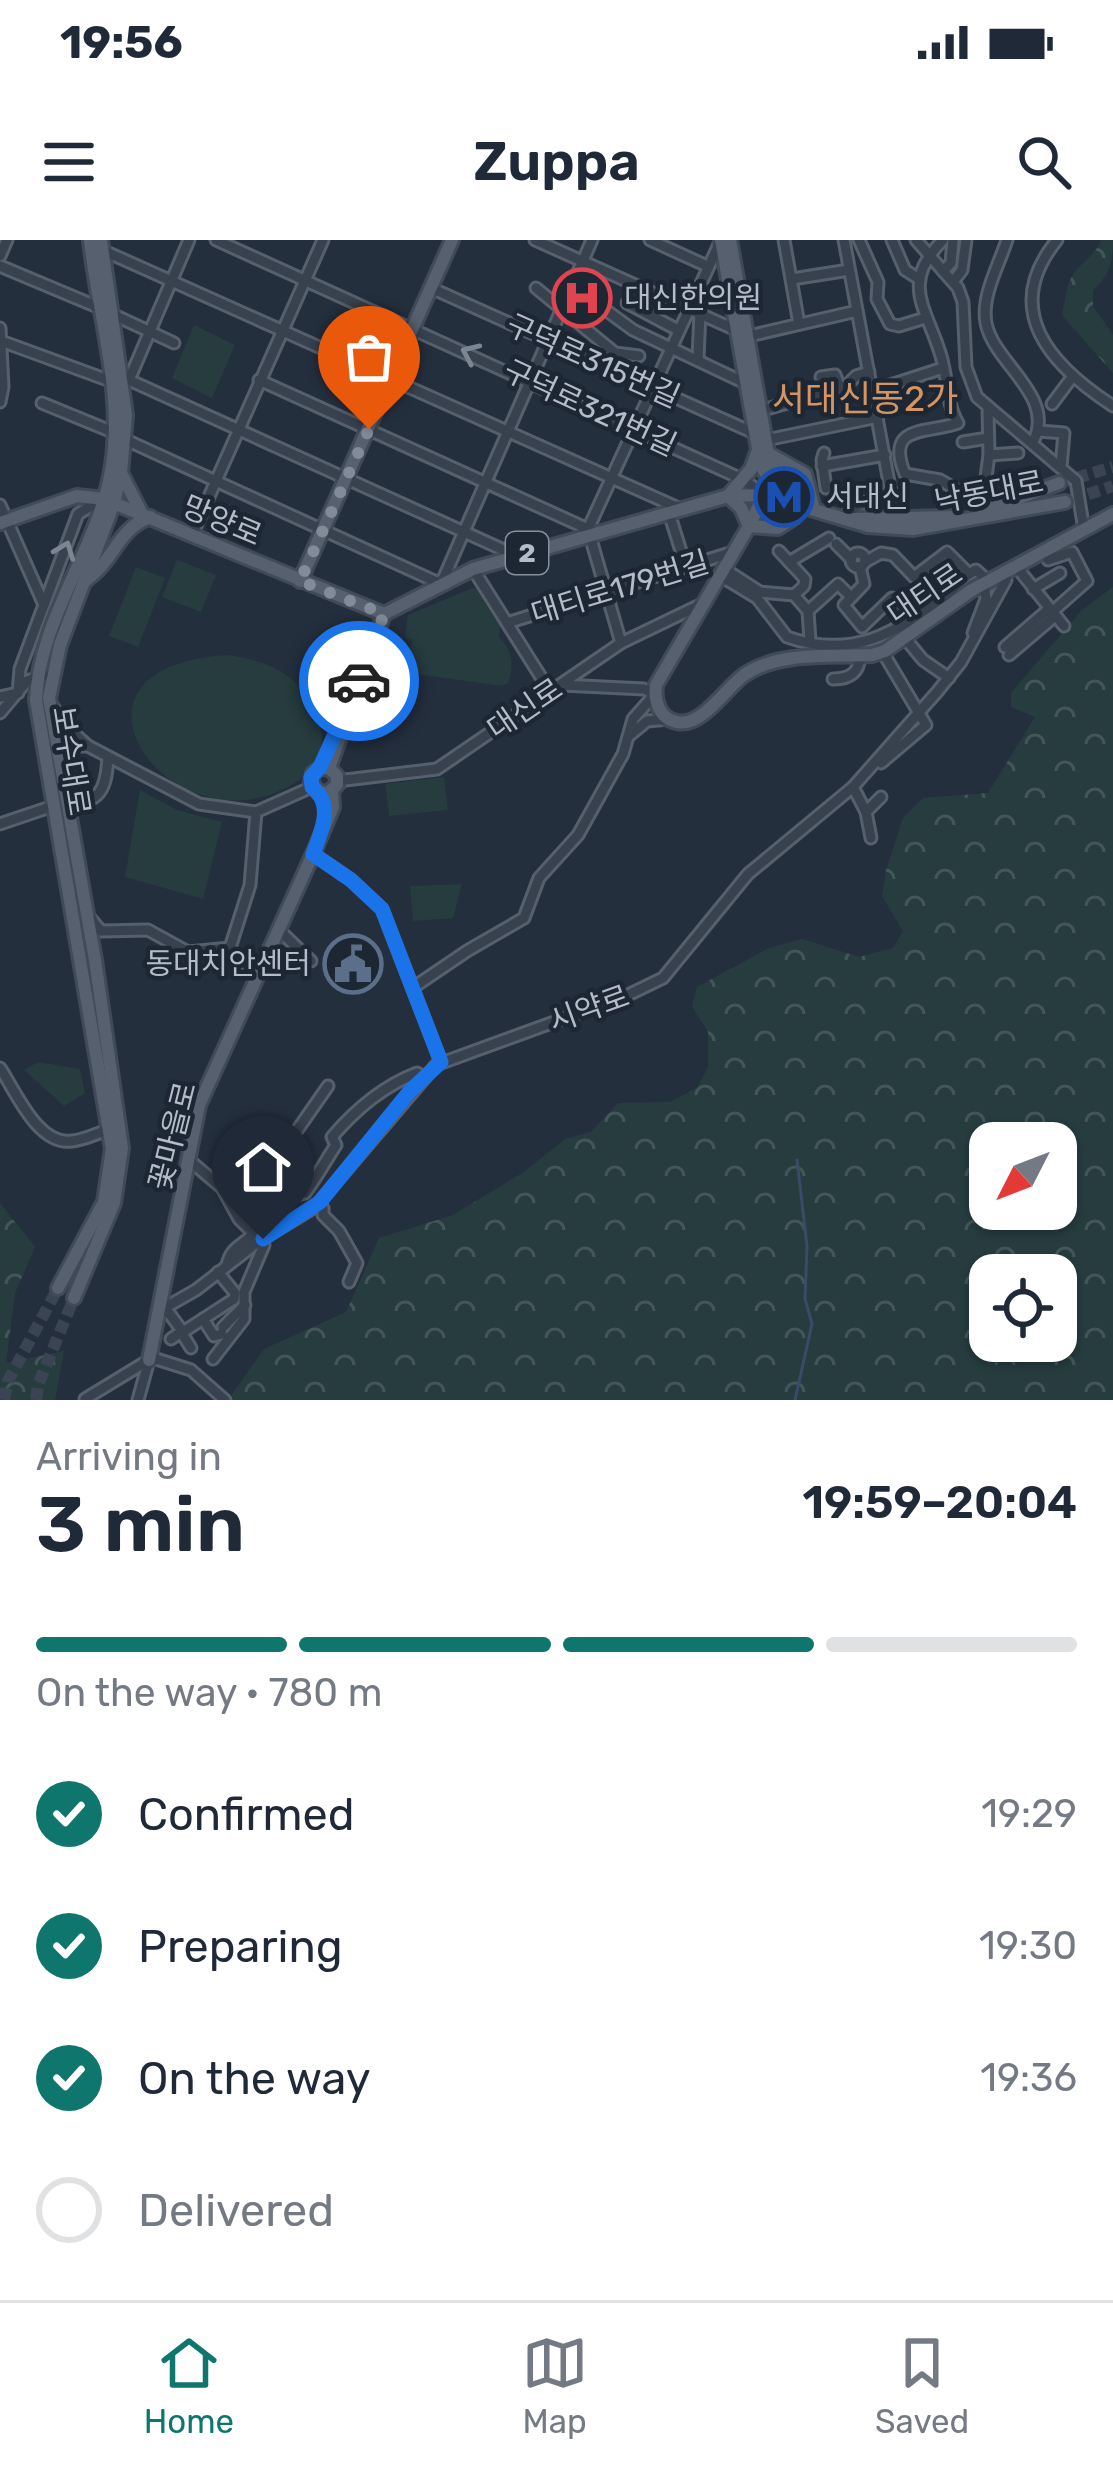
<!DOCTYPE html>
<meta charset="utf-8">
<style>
body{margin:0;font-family:Rubik,"Noto Sans KR",sans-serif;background:#f2f2f3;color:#1f2937;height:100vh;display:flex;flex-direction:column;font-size:45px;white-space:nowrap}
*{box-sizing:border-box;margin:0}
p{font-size:39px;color:#747a83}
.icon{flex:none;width:66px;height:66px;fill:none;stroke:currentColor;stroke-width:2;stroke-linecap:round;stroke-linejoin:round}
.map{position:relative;height:1160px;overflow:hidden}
.panel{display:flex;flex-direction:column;background:#fff;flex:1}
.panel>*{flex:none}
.needle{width:78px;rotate:228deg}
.buttons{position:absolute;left:969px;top:882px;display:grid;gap:24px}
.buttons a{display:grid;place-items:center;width:108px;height:108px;border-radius:24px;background:#fff;box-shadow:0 3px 9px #0004;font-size:60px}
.pin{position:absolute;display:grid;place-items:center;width:102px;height:102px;color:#fff;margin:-123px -51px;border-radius:50% 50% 50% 0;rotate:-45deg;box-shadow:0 0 12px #0007}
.pin .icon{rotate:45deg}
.courier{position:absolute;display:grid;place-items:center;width:120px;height:120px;margin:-60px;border:9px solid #1a73e8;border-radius:50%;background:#fff;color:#222;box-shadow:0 3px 15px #0007}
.summary em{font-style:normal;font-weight:600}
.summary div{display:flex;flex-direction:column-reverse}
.summary{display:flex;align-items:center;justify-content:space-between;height:204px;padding:0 36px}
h1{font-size:78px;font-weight:600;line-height:90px}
.bar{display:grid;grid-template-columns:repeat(4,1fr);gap:18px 12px;align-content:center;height:144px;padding:0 36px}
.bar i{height:15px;border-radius:9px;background:#e0e1e3}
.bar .active{background:#0f766e}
.bar p{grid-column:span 4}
ol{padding:0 36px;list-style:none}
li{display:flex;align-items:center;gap:36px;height:132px}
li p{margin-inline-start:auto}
li .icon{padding:12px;border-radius:50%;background:#0f766e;color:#fff;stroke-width:4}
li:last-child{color:#747a83}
li i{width:66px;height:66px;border:6px solid #e0e1e3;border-radius:50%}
.status{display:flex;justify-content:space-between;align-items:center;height:84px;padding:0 60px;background:#fff;direction:ltr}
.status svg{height:33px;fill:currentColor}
header{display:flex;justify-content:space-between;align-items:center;height:156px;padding:0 36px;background:#fff;font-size:54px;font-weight:600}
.menu{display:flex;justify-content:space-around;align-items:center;height:168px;border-top:3px solid #e0e1e3;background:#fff;font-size:33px;color:#747a83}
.menu a{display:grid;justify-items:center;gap:6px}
.menu .active{color:#0f766e}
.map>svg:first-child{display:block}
</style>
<div class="status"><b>19:56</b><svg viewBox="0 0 49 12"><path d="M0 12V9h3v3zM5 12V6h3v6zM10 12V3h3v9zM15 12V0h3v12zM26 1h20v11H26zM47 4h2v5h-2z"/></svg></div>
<header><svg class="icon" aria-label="menu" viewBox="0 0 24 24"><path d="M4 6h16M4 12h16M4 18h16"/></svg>Zuppa<svg class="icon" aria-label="search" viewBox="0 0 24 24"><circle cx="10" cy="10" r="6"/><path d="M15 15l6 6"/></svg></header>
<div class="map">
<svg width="1113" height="1160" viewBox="0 0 1113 1160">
<defs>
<pattern id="forest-crowns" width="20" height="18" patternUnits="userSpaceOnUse" patternTransform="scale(3)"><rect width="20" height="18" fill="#263c3f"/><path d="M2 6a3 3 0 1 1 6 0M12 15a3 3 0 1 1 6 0" fill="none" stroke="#435659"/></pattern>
</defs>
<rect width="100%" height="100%" fill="#242f3e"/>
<g fill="url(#forest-crowns)" fill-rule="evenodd">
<path d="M 1101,0 L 1113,0 C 1113,20 1109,37 1093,50 L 1093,66 L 1113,95 L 1113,133 L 1062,75 C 1065,62 1066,44 1074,33 C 1084,20 1095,16 1101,0 Z"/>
<path d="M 1113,347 L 1113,1160 L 228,1160 L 264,1109 L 346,1072 L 379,998 L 453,975 L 524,932 L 565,899 L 591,892 L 618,863 L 670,862 L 697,848 L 708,827 L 708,792 L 692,766 L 697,747 L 769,708 L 802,699 L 859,717 L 893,708 L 903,691 L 882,656 L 886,630 L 903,578 L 923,558 L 988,553 L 1035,477 L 1011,467 L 1011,453 L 1081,371 ZM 990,903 L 1056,903 L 1056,969 L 990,969 ZM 990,1035 L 1056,1035 L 1056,1101 L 990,1101 Z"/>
<path d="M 0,963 L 35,1007 L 15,1053 L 6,1123 L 64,1111 L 55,1160 L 0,1160 Z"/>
</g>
<g fill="#263c3f">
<path d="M 194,85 L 235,105 L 212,158 L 172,138 Z"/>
<path d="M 177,320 L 216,335 L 201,372 L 162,357 Z"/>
<path d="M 136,327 L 165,338 L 138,407 L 109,396 Z"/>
<path d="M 475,347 L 500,386 L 499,397 C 512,411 515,424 508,443 L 502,446 L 409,433 L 412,400 L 405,398 L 408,375 Z"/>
<path d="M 228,415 C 246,418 264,421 280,431 C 325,458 342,519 288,547 C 167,611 38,426 228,415 Z"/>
<path d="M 444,537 L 448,570 L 389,576 L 385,544 Z"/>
<path d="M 140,550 L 177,570 L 222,582 L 203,659 L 125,637 Z"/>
<path d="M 462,644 L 453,678 L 413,681 L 410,646 Z"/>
<path d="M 38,822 L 80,829 L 85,853 L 64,866 L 24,830 Z"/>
</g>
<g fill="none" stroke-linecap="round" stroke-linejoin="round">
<path stroke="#394c67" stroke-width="3" d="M 795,1160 L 812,1084 L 805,1059 L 807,1006 L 797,920"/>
<g stroke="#3a4453" stroke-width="12" stroke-dasharray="12 6" stroke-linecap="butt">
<path d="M 1059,243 L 1113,227"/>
<path d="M 1071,260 L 1113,246"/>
<path d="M 4,1160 L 8,1141 L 58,1048"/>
<path d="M 36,1160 L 38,1145 L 74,1058"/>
</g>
<defs>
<g id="minor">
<path d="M 216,0 L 744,240 L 764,255"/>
<path d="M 535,0 L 738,91"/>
<path d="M 650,0 L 707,26"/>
<path d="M 784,0 L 799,84"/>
<path d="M 844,0 L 896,280"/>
<path d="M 859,0 L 878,42 L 877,59 L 890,84 L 899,86 L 925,78"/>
<path d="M 892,0 L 905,30 L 919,39"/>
<path d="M 916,0 L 958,48 L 963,62 L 966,127 L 977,157 L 1076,241 L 1084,290"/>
<path d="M 943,0 C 899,44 927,68 941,116 C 948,139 946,163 958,183 C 929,194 884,183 905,234 L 940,240 L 975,260 L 983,259 L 989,215 L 988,169"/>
<path d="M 1007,0 C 999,25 981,56 986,83 C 994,124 1057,156 1033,202"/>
<path d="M 1057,0 C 1000,70 1050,125 1113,166"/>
<path d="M 102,10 L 681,269"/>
<path d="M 0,16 L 7,0"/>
<path d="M 0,26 L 100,68"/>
<path d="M 943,31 L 951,23 L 953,0"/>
<path d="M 792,39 L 849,30"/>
<path d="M 953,42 L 962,30 L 966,0"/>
<path d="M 573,46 L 633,90 L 747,144"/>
<path d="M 431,48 L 756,194"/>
<path d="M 536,48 L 615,113 L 639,116"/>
<path d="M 627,63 L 678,90"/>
<path d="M 112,74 L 174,103"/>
<path d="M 0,88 L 3,147 L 0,162"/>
<path d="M 749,96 L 857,71"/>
<path d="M 1,101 L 113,142"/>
<path d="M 698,119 L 700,72"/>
<path d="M 821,137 L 835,135 L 840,148"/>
<path d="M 129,140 L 517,316"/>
<path d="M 129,140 L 189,0"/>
<path d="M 259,140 L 588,289"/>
<path d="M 872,151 L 943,128"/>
<path d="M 42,163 L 115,193"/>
<path d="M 1052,164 L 1073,136"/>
<path d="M 770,168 L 846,146 L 856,136 L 869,132"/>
<path d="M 1039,191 L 1064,193 L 1061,227"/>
<path d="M 124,199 L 441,344 L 592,0"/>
<path d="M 766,200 L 878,177"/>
<path d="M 963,202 L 988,198"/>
<path d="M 824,213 L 822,220 L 826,248"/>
<path d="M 989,215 L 1018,213"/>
<path d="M 822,226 L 885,215"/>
<path d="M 0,265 L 44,365"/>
<path d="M 669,273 L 686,327"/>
<path d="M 844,276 L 857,266 L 891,251"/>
<path d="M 192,295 L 323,0"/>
<path d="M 836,304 L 851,319"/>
<path d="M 779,311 L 805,339 L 804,346 L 794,355"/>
<circle cx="858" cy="320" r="7"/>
<path d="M 1048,320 L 1072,312 L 1087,341 L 1052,372"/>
<path d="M 789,322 L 829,298"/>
<path d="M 865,322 L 881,313 L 893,315 L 914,337 L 947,312 L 968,333"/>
<path d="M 1015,325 L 1064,386"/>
<path d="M 860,327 L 864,344 L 844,365 L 862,387 L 892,358 L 911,378"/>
<path d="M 723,328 L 760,352 L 794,355 L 808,371 L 838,344 L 851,357"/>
<path d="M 473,329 L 551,453"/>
<path d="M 719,335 L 757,358 L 787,397 C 852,420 897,393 947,354 C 958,345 964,335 976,330 L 988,341"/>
<path d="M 1033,349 L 1060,333"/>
<path d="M 808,371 L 810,401"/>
<path d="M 507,383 L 733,312"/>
<path d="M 973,393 L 986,359 L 984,343"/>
<path d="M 904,397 L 923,420 L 949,438"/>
<path d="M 621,403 L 588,289 L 721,0"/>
<path d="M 1005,407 L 1049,369"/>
<path d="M 1009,415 L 1055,376"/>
<path d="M 833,439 C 850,439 859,433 860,416"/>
<path d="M 0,457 L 18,453 L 20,429 L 78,274 L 101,260"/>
<path d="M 52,465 L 65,485 L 88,506"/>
<path d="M 0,473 L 27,441 L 44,435"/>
<path d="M 630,495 L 647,481 L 669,479"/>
<path d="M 54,506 L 88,506 L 199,564 L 256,572 L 312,547"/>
<path d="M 881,523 L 926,485 L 882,411"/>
<path d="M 337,541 L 437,529 L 621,403 L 702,364"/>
<path d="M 853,547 L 866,572 L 871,598"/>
<path d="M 67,568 C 101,560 106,551 108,517"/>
<path d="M 866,572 L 881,557"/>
<path d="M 0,584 L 53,566"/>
<path d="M 313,614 L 351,640 L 382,669 L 441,822"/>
<path d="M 91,679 L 101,691 L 148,690 L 188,712 L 230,708"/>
<path d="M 278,689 L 311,721"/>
<path d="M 230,708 L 250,645 L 256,572"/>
<path d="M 230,708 L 256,735"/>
<path d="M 414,747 L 467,711 L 524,678 L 539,638 L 578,595 L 623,514 L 633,479 L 655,454 L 644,449 L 562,445"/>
<path d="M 0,828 C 16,852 38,906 72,901 C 84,900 98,893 110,889"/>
<path d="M 189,920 L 222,948 L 239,979 L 253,993"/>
<path d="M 264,940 L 272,930 L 273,917 L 282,912 L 328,846"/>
<path d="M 294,955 L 305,953 C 317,937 326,920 336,905 L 332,897 C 355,870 383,846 417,833 L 424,837"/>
<path d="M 323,968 L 323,975 L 339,991 L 357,1023 L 349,1042"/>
<path d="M 227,1025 C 231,1007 241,1007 252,995 C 266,978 276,967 294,954 C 289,941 265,918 251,920"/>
<path d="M 166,1069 L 183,1092 L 234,1059 L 235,1053 L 218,1032"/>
<path d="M 159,1071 L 196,1050 L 262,999 L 315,967 L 436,825 L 628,755 L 663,738 L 748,634 L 853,547 L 937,452 L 961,422 L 1006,340 L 1004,332"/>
<path d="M 203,1079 L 214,1096 L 222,1094"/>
<path d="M 223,1087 L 245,1065"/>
<path d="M 171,1099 L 181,1092 L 191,1108"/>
<path d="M 150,1117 L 191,1130 L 225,1160"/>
<path d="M 213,1119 L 244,1079 L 244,1052 L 264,1005 L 263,999"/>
<path d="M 85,1159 L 149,1120"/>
<path d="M 138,1160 L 149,1120"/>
</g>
<g id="major">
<path d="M 721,0 L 761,226 L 767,236"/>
<path d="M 730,0 L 770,225 L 764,255 L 749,286 L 656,445 C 654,460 659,479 677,482 C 701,488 726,448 744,435 C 779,411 832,417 872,415 L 885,411 L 972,350 L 1113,274"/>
<path d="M 758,210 L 751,229 L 728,256 L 741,268 L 749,286 L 778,288 L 795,277 L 797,271 L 787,260"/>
<path d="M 769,214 L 805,234 L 813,266"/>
<path d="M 775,222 L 812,266"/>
<path d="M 121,233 L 141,272"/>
<path d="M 984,271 L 1059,243"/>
<path d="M 854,279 L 953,277"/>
<path d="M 0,283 L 77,256 L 104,259 L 384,374 L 473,329 L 728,256 L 764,255 L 868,286 L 913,289 L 1065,262"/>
<path d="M 86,340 C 115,320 117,289 150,277"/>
<path d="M 300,341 L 452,0"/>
<path d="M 329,528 L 320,528 L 313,533 L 311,542 L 318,552 L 328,553 L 337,545 L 337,536 L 329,528 L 384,374"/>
<path d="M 58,1048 L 104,962 L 112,909 L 36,460 C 39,379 97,310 111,231 C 125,153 98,77 90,0"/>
<path d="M 74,1058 L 114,963 L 122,908 L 95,720 L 49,458 L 60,405 L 114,263 L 121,233 L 126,175 L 101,0"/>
<path d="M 149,1120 L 199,865 L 313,614 L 333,567 L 332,551"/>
</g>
</defs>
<use href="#minor" stroke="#565f6c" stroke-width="15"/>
<use href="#major" stroke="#414a57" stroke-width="18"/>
<use href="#minor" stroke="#38414e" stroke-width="9"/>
<use href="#major" stroke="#56606e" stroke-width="12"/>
</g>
<defs><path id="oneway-chevron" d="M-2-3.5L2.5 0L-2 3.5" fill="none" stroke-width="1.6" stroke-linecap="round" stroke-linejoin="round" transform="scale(3)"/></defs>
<g stroke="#7c8592">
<use href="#oneway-chevron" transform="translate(470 113) rotate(-156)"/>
<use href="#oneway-chevron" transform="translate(65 310) rotate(-69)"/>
</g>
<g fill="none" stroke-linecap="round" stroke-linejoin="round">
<path stroke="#828b98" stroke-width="12" stroke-dasharray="0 21.6" d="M 359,441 L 384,374 L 300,341 L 369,189"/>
<path stroke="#1a73e8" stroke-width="15" d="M 263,999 L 320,962 L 410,851 L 441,822 L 382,669 L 351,640 L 313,614 C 322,590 334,564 312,547 L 311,537 L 320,527 L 359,441"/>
</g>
<defs>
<symbol id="hospital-ring" viewBox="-11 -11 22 22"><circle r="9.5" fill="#1d2633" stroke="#e0444e" stroke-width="1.5"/><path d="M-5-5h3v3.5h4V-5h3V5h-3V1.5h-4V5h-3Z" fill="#e0444e"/></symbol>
<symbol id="metro-ring" viewBox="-11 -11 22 22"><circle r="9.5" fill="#1d2633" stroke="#1a4fb4" stroke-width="1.5"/><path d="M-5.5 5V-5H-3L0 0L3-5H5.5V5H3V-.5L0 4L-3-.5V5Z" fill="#1a4fb4"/></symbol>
<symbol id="civic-ring" viewBox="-11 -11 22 22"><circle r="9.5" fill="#1d2633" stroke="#5c6f8a" stroke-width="1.5"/><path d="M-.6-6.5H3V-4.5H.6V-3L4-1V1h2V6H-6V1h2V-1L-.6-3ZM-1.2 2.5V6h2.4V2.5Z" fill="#5c6f8a"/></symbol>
</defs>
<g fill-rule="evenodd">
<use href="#hospital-ring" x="549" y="25" width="66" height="66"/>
<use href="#metro-ring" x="751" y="224" width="66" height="66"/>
<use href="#civic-ring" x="320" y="691" width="66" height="66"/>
</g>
<g text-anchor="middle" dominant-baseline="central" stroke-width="9" stroke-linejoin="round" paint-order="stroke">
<rect fill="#1d2633" stroke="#878f9c" stroke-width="3" x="506" y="292" width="42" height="42" rx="9"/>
<g font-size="27" font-weight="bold" fill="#b4bcc9">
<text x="527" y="313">2</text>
</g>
<g font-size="30" fill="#b4bcc9" stroke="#1d2633" text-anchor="start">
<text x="624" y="58">대신한의원</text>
<text x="826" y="257">서대신</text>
<text x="311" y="724" text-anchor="end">동대치안센터</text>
</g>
<g font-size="30" fill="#b4bcc9" stroke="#1d2633">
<text transform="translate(593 121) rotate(24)">구덕로315번길</text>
<text transform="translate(590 168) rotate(25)">구덕로321번길</text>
<text transform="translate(989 252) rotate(-11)">낙동대로</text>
<text transform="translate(222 281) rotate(23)">망양로</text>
<text transform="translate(620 348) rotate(-17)">대티로179번길</text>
<text transform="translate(925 354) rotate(-34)">대티로</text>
<text transform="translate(525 469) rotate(-34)">대신로</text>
<text transform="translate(71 521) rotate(81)">보수대로</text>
<text transform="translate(589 769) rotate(-20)">시약로</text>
<text transform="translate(173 896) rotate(-76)">꽃마을로</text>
</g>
<g font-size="36" fill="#d59563" stroke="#1d2633">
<text x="865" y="158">서대신동2가</text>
</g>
</g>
</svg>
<div class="buttons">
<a><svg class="needle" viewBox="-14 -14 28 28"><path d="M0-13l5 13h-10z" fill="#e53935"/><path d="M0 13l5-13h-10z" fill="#747a83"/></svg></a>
<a><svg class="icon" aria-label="locate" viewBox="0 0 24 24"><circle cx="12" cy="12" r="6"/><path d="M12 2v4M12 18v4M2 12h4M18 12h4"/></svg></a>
</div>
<div class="pin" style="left:369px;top:189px;background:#ea580c"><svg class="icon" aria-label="bag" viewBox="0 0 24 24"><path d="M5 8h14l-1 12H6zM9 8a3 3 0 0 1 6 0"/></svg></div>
<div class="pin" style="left:263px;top:999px;background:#1f2937"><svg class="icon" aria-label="home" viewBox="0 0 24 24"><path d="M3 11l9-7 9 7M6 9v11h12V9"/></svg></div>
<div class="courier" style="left:359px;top:441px"><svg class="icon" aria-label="car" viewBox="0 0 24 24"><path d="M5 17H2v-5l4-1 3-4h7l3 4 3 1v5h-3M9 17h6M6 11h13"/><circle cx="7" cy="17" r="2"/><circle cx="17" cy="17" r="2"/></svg></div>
</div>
<section class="panel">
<div class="summary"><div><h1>3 min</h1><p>Arriving in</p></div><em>19:59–20:04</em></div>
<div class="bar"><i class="active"></i><i class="active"></i><i class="active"></i><i></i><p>On the way · 780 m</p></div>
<ol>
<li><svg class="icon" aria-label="check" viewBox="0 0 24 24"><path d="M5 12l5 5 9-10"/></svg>Confirmed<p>19:29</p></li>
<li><svg class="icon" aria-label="check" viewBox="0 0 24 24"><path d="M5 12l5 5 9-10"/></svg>Preparing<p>19:30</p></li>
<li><svg class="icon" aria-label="check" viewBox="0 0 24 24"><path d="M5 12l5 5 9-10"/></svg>On the way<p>19:36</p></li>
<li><i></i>Delivered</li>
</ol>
</section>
<nav class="menu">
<a class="active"><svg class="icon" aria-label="home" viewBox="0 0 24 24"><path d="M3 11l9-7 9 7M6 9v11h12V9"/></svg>Home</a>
<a><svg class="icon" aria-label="map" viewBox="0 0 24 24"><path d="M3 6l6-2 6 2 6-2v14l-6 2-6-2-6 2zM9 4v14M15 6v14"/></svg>Map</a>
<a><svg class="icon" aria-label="saved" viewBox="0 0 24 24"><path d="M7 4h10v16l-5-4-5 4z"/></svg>Saved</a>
</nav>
